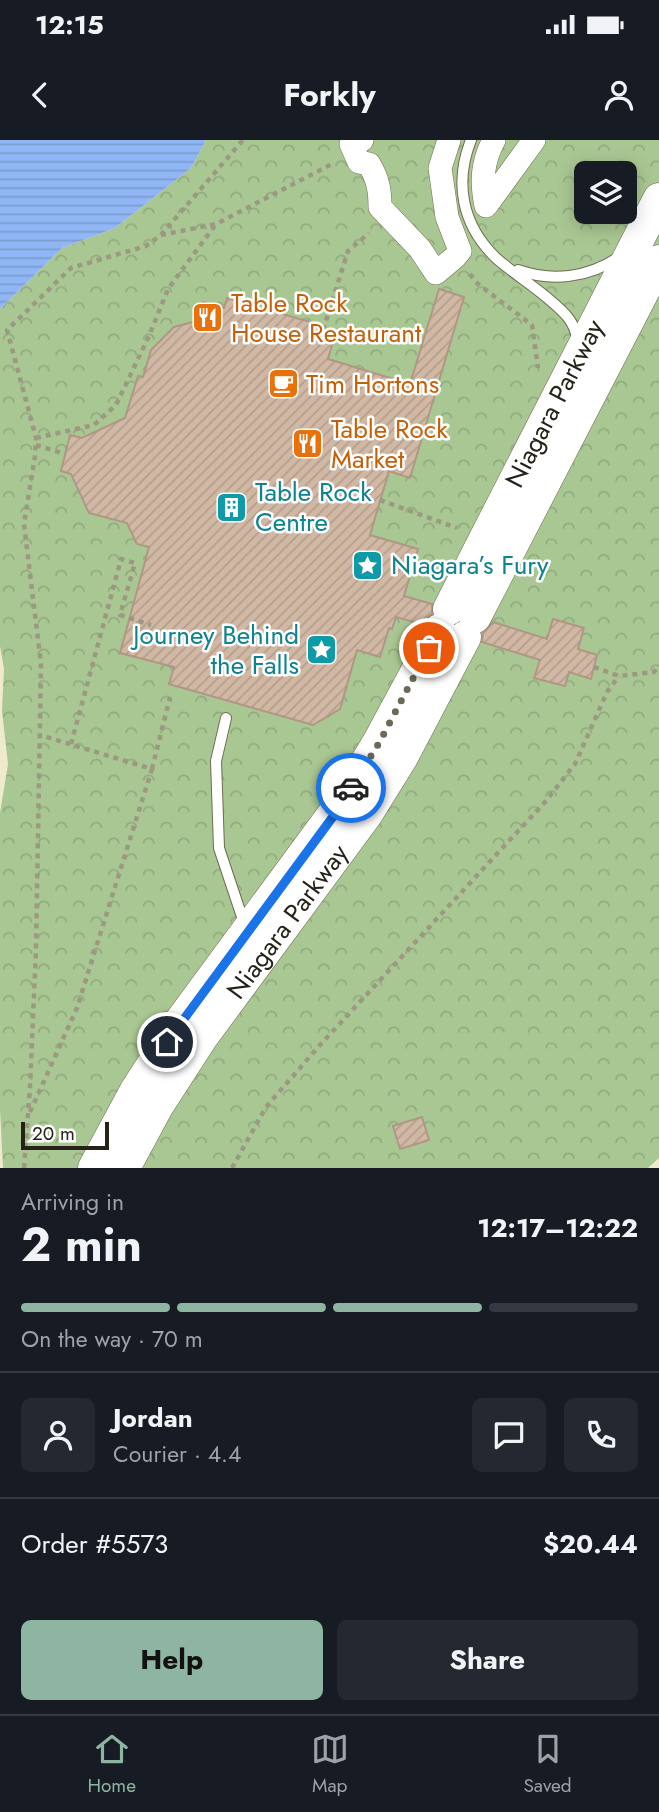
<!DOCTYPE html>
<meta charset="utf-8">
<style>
body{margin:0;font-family:Jost,sans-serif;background:#242831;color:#f1f3f6;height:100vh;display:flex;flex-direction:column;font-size:26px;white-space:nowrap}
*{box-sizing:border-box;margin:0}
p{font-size:23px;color:#9ea1a6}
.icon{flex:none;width:38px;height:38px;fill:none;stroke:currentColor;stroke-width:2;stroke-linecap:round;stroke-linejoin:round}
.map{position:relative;height:1028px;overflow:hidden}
.side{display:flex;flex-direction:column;background:#171b24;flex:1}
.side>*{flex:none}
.buttons{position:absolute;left:574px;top:21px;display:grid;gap:14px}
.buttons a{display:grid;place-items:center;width:63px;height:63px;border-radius:10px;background:#171b24;box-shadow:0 4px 18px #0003;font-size:35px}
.scale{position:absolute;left:21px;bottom:18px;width:88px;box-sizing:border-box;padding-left:7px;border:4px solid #252318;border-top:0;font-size:19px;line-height:24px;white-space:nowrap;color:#252318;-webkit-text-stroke:5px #fff;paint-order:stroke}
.pin{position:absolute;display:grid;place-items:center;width:60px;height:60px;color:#fff;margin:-30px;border:4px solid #fff;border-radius:50%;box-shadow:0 2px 7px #0007}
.courier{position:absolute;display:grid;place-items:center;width:70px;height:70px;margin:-35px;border:5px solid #1a73e8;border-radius:50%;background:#fff;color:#222;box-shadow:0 2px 9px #0007}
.headline em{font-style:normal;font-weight:700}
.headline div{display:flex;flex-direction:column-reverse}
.headline{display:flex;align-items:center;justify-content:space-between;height:119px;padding:0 21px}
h1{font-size:46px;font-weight:700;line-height:52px}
.bar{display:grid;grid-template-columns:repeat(4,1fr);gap:10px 7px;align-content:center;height:84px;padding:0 21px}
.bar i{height:9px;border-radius:5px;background:#363941}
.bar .current{background:#8eb5a1}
.bar p{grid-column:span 4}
.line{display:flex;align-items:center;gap:18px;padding:0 21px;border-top:2px solid #363941}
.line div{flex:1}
.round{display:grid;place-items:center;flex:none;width:74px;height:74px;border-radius:10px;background:#242831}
.cta{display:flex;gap:14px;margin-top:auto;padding:14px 21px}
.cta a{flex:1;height:80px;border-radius:10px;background:#8eb5a1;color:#111;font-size:28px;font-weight:700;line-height:80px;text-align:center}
.cta a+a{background:#242831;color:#f1f3f6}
.status{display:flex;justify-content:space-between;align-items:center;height:49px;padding:0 35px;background:#171b24;direction:ltr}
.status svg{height:19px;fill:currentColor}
header{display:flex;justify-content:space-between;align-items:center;height:91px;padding:0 21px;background:#171b24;font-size:32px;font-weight:700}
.dock{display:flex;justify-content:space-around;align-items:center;height:98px;border-top:2px solid #363941;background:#171b24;font-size:19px;color:#9ea1a6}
.dock a{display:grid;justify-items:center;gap:4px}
.dock .current{color:#8eb5a1}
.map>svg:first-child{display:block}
</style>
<div class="status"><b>12:15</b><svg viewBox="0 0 49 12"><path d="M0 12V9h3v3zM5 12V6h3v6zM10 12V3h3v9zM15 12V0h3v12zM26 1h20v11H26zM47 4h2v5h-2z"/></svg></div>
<header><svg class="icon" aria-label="back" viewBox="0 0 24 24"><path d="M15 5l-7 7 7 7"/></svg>Forkly<svg class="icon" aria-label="person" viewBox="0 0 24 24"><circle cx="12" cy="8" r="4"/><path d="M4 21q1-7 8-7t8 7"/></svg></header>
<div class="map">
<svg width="659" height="1028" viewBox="0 0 659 1028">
<defs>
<pattern id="park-crowns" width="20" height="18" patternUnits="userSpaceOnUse" patternTransform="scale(1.75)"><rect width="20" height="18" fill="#a9c793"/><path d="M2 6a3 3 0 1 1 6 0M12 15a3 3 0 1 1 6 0" fill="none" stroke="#91ab7e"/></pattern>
<pattern id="water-rules" width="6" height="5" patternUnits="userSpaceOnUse" patternTransform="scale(1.75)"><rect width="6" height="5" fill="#90b6f5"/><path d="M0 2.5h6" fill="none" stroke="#7c9cd1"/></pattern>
<pattern id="building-hatch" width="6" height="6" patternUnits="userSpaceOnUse" patternTransform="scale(1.75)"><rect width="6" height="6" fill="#d1b8a4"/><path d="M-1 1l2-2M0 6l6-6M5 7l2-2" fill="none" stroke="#b39e8c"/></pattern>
</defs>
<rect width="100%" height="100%" fill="#efeacc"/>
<path fill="url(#park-crowns)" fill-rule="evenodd" d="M 206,0 L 659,0 L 659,1018 L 648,1028 L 3,1028 L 0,969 L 0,673 L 8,624 L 2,571 L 4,529 L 0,506 L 0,169 L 62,108 L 115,88 L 191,28 ZM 586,33 L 625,33 L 625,72 L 586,72 Z"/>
<path fill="url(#water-rules)" d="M 0,0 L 206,0 L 191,28 L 115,88 L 62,108 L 0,169 Z"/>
<g fill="url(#building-hatch)" stroke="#b09784" stroke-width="2">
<path d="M 439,149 L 464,157 L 410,338 L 389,331 L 370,395 L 418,409 L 404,456 L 432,464 L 432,474 L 421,484 L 396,477 L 392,489 L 389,488 L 380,517 L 357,510 L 340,569 L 313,585 L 169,544 L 174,527 L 120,513 L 149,407 L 137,404 L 127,383 L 89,373 L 71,334 L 61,331 L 70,295 L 82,298 L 125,278 L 138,236 L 143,237 L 151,210 L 174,187 L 197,181 L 203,162 L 224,168 L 227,158 L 317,184 L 316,188 L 335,194 L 328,219 L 410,244 Z"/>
<path d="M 553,479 L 584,488 L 578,509 L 597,515 L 591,539 L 569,532 L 565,546 L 534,538 L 540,520 L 482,502 L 483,493 L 493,482 L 547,499 Z"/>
<path d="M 422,977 L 429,1000 L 400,1009 L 393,986 Z"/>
</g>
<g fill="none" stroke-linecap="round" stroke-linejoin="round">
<defs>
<g id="lane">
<path d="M 471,0 C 454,43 462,85 496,118 C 513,133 534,146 551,161 C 564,172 575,182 577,199"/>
<path d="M 518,130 C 552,142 588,138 619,117"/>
<path d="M 226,578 L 216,621 L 219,708 L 245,786"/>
</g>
<g id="street">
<path d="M 362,0 L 351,4 L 359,22 L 369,24 C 378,39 380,50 380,67 L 420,109 L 436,133 L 455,117 L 460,111 L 447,77 L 440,28 L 449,0"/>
<path d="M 494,0 C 482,22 481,42 486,66 L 534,0"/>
</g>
<g id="secondary">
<path id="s1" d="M 449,469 L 659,59"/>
<path d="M 475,477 L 659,121"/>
<path d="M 94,1028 L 135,952 L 180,882 L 343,661 L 378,603 L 439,490"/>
<path id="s2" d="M 124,1028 L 158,965 L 202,897 L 366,675 L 402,617 L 465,497"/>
</g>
</defs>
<use href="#lane" stroke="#706b50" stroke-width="12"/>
<use href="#street" stroke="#706b50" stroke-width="24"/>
<use href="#secondary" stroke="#706b50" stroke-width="33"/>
<g stroke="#9c9882" stroke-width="4.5" stroke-dasharray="5 5" stroke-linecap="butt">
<path d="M 161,95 L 216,84 L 332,24"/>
<path d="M 470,134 L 478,144 L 532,185 L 538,228"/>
<path d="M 323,190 L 348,111 L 369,93"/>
<path d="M 36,298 L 94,285 L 116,265 L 149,196 L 168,149 L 216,84"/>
<path d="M 36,305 L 65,314"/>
<path d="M 380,360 L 457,388"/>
<path d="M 594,527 L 619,536 L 654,532 L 659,526"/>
<path d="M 71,604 L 121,419 L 135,423 L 120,475 L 151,485"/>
<path d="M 152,629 L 170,557"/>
<path d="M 30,972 L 77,868 L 152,629 L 40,595"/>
<path d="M 24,1028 L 30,947 L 36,809 L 41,524 L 24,384 L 35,316 L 36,298 L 7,190 L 71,128 L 146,106 L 161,95 L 243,0"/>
<path d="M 232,1028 L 266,967 L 320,905 L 545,662 L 575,624 L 607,552 L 619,536"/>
</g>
<use href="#lane" stroke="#fff" stroke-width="10"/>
<use href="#street" stroke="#fff" stroke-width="23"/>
<use href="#secondary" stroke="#fff" stroke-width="32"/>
</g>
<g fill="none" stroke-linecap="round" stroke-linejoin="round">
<path stroke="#6c6957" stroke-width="7" stroke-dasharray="0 12.6" d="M 351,648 L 379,603 L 429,508"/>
<path stroke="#1a73e8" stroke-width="9" d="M 167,902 L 332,678 L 351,648"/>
</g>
<defs>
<symbol id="restaurant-square" viewBox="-11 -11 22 22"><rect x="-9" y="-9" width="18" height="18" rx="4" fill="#e8710a" stroke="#fff"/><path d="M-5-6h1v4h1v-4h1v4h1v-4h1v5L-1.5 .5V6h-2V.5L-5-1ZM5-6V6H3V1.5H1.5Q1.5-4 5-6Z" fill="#fff"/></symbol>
<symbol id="cafe-square" viewBox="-11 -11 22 22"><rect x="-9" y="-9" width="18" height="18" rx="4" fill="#e8710a" stroke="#fff"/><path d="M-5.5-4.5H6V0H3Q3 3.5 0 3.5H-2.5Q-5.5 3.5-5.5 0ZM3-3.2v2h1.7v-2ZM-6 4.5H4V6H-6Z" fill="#fff"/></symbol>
<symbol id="building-square" viewBox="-11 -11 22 22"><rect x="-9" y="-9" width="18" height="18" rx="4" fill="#0f9aa8" stroke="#fff"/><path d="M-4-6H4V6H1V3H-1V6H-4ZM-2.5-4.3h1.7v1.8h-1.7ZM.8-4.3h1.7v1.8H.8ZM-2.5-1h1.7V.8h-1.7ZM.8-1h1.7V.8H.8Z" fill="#fff"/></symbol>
<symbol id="sight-square" viewBox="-11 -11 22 22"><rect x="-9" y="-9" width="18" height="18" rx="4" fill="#0f9aa8" stroke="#fff"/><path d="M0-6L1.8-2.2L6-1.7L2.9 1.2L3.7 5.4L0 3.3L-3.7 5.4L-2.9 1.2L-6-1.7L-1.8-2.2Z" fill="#fff"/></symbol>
</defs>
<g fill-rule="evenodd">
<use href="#restaurant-square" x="190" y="160" width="35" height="35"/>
<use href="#cafe-square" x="266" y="226" width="35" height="35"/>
<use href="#restaurant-square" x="290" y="286" width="35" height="35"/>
<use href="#building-square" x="214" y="350" width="35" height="35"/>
<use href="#sight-square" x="350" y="408" width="35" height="35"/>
<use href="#sight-square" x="304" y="492" width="35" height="35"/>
</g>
<g text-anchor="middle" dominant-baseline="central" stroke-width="5" stroke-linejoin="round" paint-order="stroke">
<g font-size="26" fill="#c56008" stroke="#fff" text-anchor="start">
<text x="231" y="163">Table Rock<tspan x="231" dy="30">House Restaurant</tspan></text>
<text x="306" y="244">Tim Hortons</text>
<text x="331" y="289">Table Rock<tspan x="331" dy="30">Market</tspan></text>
</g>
<g font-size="26" fill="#252318" stroke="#fff">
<text stroke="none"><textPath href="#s1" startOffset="231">Niagara Parkway</textPath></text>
<text stroke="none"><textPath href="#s2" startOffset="296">Niagara Parkway</textPath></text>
</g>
<g font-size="26" fill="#0d838f" stroke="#fff" text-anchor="start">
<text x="255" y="352">Table Rock<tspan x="255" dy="30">Centre</tspan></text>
<text x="391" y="425">Niagara’s Fury</text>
<text x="299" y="495" text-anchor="end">Journey Behind<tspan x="299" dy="30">the Falls</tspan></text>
</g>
</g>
</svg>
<div class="buttons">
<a><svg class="icon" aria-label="layers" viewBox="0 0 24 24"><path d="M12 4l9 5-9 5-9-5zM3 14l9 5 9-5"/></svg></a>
</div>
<div class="scale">20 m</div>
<div class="pin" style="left:429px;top:508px;background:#ea580c"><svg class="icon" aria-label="bag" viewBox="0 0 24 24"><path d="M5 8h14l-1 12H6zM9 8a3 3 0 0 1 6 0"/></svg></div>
<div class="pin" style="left:167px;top:902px;background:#1f2937"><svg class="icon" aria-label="home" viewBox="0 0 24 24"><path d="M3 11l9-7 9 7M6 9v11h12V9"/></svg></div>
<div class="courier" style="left:351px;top:648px"><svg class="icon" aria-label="car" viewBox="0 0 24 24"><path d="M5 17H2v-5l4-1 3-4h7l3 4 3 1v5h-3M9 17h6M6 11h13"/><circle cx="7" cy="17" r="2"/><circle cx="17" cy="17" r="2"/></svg></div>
</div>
<section class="side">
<div class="headline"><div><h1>2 min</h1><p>Arriving in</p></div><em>12:17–12:22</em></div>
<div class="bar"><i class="current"></i><i class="current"></i><i class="current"></i><i></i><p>On the way · 70 m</p></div>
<div class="line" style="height:126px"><a class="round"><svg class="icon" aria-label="person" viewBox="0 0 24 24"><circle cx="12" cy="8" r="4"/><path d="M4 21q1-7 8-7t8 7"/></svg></a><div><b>Jordan</b><p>Courier · 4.4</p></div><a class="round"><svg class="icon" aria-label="chat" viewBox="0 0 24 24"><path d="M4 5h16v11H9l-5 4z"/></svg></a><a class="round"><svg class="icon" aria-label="phone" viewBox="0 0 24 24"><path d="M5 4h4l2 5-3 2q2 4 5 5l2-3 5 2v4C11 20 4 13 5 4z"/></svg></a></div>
<div class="line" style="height:91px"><div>Order #5573</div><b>$20.44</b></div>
<div class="cta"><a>Help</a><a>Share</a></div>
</section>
<nav class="dock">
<a class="current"><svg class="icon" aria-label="home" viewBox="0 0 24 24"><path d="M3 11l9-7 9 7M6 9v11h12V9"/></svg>Home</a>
<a><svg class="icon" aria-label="map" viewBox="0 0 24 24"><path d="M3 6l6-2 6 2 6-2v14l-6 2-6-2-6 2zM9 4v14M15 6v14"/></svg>Map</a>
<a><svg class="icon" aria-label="saved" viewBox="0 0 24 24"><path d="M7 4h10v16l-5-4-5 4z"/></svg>Saved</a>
</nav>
